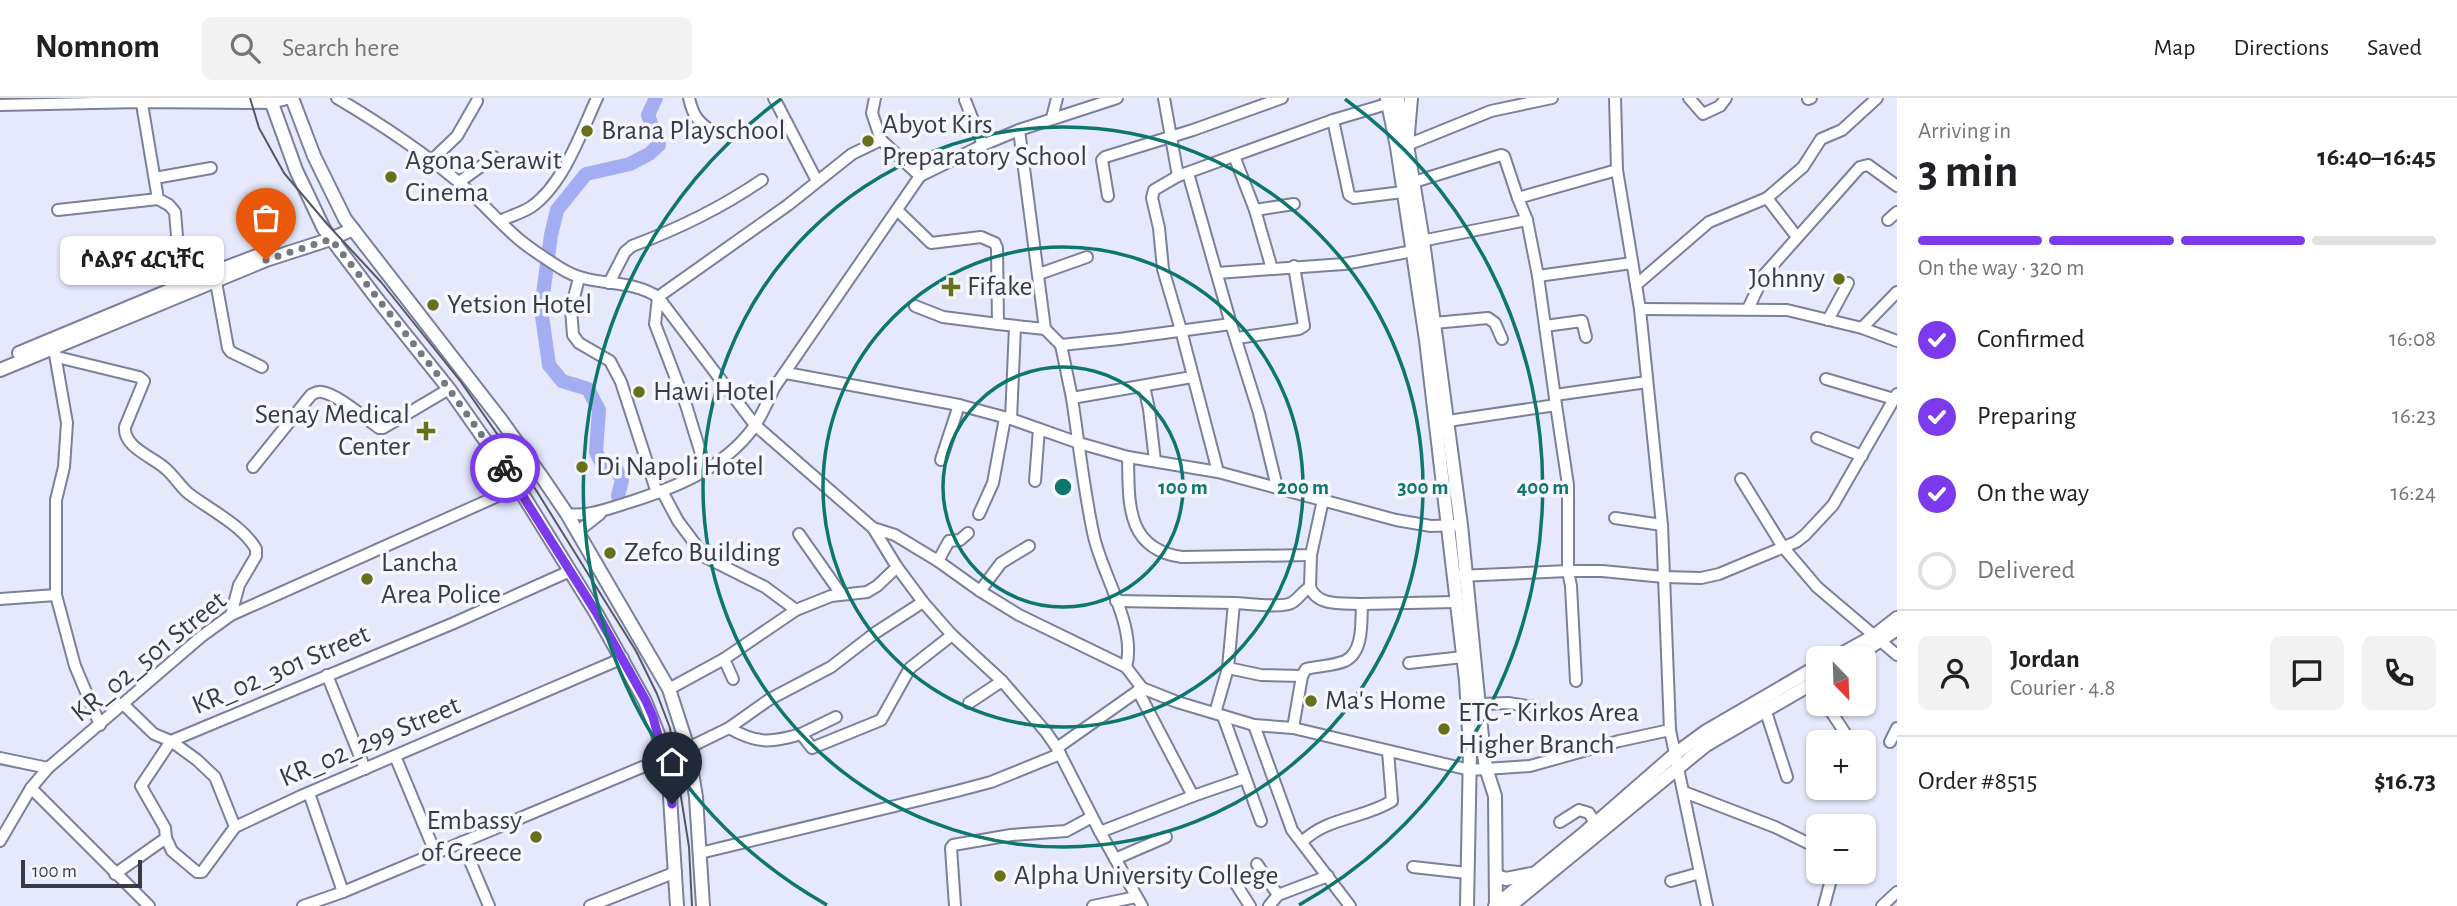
<!DOCTYPE html>
<meta charset="utf-8">
<style>
body{margin:0;font-family:"Alegreya Sans","Noto Sans Ethiopic",sans-serif;background:#f2f2f2;color:#202124;height:100vh;display:flex;flex-direction:column;font-size:26px;white-space:nowrap}
*{box-sizing:border-box;margin:0}
p{font-size:23px;color:#757577}
.icon{flex:none;width:38px;height:38px;fill:none;stroke:currentColor;stroke-width:2;stroke-linecap:round;stroke-linejoin:round}
.map{position:relative;flex:1;overflow:hidden}
.panel{display:flex;flex-direction:column;background:#fff;width:560px}
.panel>*{flex:none}
.needle{width:46px;rotate:157deg}
.controls{position:absolute;left:1806px;top:548px;display:grid;gap:14px}
.controls a{display:grid;place-items:center;width:70px;height:70px;border-radius:10px;background:#fff;box-shadow:0 2px 5px #0004;font-size:35px}
.scale{position:absolute;left:21px;bottom:18px;width:121px;box-sizing:border-box;padding-left:7px;border:4px solid #383a46;border-top:0;font-size:19px;line-height:24px;white-space:nowrap;color:#383a46;-webkit-text-stroke:5px #f6f7fd;paint-order:stroke}
.pin{position:absolute;display:grid;place-items:center;width:60px;height:60px;color:#fff;margin:-72px -30px;border-radius:50% 50% 50% 0;rotate:-45deg;box-shadow:0 0 7px #0007}
.pin .icon{rotate:45deg}
.courier{position:absolute;display:grid;place-items:center;width:70px;height:70px;margin:-35px;border:5px solid #7c3aed;border-radius:50%;background:#fff;color:#222;box-shadow:0 2px 9px #0007}
.bubble{position:absolute;height:49px;border-radius:10px;background:#fff;box-shadow:0 2px 5px #0004;font-size:23px;font-weight:700;line-height:49px;text-align:center}
.headline em{font-style:normal;font-weight:700}
.headline div{display:flex;flex-direction:column-reverse}
.headline{display:flex;align-items:center;justify-content:space-between;height:119px;padding:0 21px}
h1{font-size:46px;font-weight:700;line-height:52px}
.bar{display:grid;grid-template-columns:repeat(4,1fr);gap:10px 7px;align-content:center;height:84px;padding:0 21px}
.bar i{height:9px;border-radius:5px;background:#e0e0e0}
.bar .selected{background:#7c3aed}
.bar p{grid-column:span 4}
.line{display:flex;align-items:center;gap:18px;padding:0 21px;border-top:2px solid #e0e0e0}
.line div{flex:1}
.round{display:grid;place-items:center;flex:none;width:74px;height:74px;border-radius:10px;background:#f2f2f2}
ol{padding:0 21px;list-style:none}
li{display:flex;align-items:center;gap:21px;height:77px}
li p{margin-inline-start:auto}
li .icon{padding:7px;border-radius:50%;background:#7c3aed;color:#fff;stroke-width:4}
li:last-child{color:#757577}
li i{width:38px;height:38px;border:4px solid #e0e0e0;border-radius:50%}
header{display:flex;align-items:center;gap:42px;box-sizing:border-box;height:98px;padding:0 35px;background:#fff;border-bottom:2px solid #e0e0e0}
header strong{font-size:33px}
nav{display:flex;gap:38px;margin-inline-start:auto;font-size:24px}
.search{width:490px;height:63px;background:#f2f2f2;display:flex;align-items:center;gap:18px;box-sizing:border-box;padding:0 24px;border-radius:10px;color:#757577;font-size:26px}
main{display:flex;flex:1;min-height:0}
.map>svg:first-child{display:block}
</style>
<header>
<strong>Nomnom</strong>
<div class="search"><svg class="icon" aria-label="search" viewBox="0 0 24 24"><circle cx="10" cy="10" r="6"/><path d="M15 15l6 6"/></svg>Search here</div>
<nav><a>Map</a><a>Directions</a><a>Saved</a></nav>
</header>
<main>
<div class="map">
<svg width="1897" height="808" viewBox="0 0 1897 808">
<rect width="100%" height="100%" fill="#e5e9fb"/>
<g fill="none" stroke-linecap="round" stroke-linejoin="round">
<path stroke="#a3adf2" stroke-width="14" d="M 618,398 L 622,382 L 615,369 L 601,364 L 596,354 L 599,312 L 588,291 L 562,283 L 549,267 L 541,211 L 551,137 L 557,112 L 586,76 L 630,66 L 649,56 L 659,47 L 648,17 L 656,0"/>
<defs>
<g id="minor">
<path d="M 141,0 L 158,101 L 169,107 L 175,114 L 181,187"/>
<path d="M 337,0 C 379,25 419,51 456,82 C 477,99 494,119 514,137 C 528,150 546,161 562,171 C 592,190 627,179 658,199 L 755,327 L 873,430 L 897,469 L 923,504 L 952,537 L 1002,583 L 1046,634 L 1057,650 L 1100,734 L 1142,808"/>
<path d="M 689,0 C 693,18 698,25 715,35"/>
<path d="M 774,0 L 817,83"/>
<path d="M 875,0 L 872,15 L 881,42"/>
<path d="M 1164,0 L 1178,78"/>
<path d="M 1615,0 L 1617,72 L 1640,211 L 1662,427 L 1670,632 L 1707,808"/>
<path d="M 1689,0 L 1703,16 L 1720,8 L 1726,0"/>
<path d="M 1808,1 L 1811,0"/>
<path d="M 965,2 L 983,47"/>
<path d="M 0,7 L 141,4 L 271,5 L 291,0"/>
<path d="M 1052,20 L 1057,0"/>
<path d="M 1333,22 L 1349,97 L 1354,100 L 1403,94"/>
<path d="M 1019,32 L 1045,231"/>
<path d="M 1407,47 L 1491,13 L 1552,0"/>
<path d="M 1234,58 L 1255,112 L 1272,171"/>
<path d="M 432,62 L 457,38 L 477,3"/>
<path d="M 1188,75 L 1231,226 L 1259,315 L 1277,389"/>
<path d="M 155,80 L 211,70"/>
<path d="M 459,84 L 494,59"/>
<path d="M 1414,84 L 1501,57 L 1504,58 L 1518,100"/>
<path d="M 1108,98 L 1102,62 L 1105,59 L 1193,32 L 1282,0"/>
<path d="M 1767,100 L 1797,139"/>
<path d="M 58,112 L 158,101"/>
<path d="M 897,112 L 931,145 L 981,139 L 995,145 L 997,150 L 998,226 L 943,219 L 915,208"/>
<path d="M 1255,112 L 1294,106"/>
<path d="M 1888,122 L 1897,114"/>
<path d="M 500,123 C 510,118 522,115 531,109 C 563,87 581,35 597,0"/>
<path d="M 1416,144 L 1527,122"/>
<path d="M 1217,175 L 1344,166 L 1413,153"/>
<path d="M 1039,176 L 1087,159"/>
<path d="M 1538,178 L 1632,165"/>
<path d="M 579,180 L 571,211 L 573,237 L 579,245 L 610,263 L 621,284 L 657,395"/>
<path d="M 216,184 L 228,250 L 231,254 L 262,269"/>
<path d="M 609,185 L 625,154 L 632,148 C 678,131 721,110 762,82"/>
<path d="M 1636,187 L 1709,124 L 1767,100 L 1803,69 L 1821,41 L 1842,32 L 1877,0"/>
<path d="M 1640,211 L 1787,212 L 1862,230 L 1897,243"/>
<path d="M 1748,211 L 1764,177 L 1860,69 L 1868,67 L 1897,88"/>
<path d="M 1828,222 L 1848,185"/>
<path d="M 1434,225 L 1488,220 L 1495,225 L 1502,241"/>
<path d="M 998,226 L 1045,231 L 1061,247 L 1119,241 L 1231,226"/>
<path d="M 1545,228 L 1582,223 L 1586,239"/>
<path d="M 1862,230 L 1897,194"/>
<path d="M 1237,240 L 1299,231 L 1304,228 L 1294,168"/>
<path d="M 53,245 L 67,325 L 64,369 L 56,402 L 56,497 L 75,568 L 100,627"/>
<path d="M 1061,247 L 1072,300"/>
<path d="M 57,259 L 139,279 L 144,283 L 125,329 C 123,349 153,359 166,371 C 174,378 180,388 188,395 C 210,412 242,427 256,451 L 256,458 L 239,487 L 231,517"/>
<path d="M 786,275 L 959,307 L 1011,321 L 1079,345 L 1128,359 L 1218,374 L 1396,422 L 1431,428 L 1461,427"/>
<path d="M 1826,281 L 1894,301"/>
<path d="M 1144,288 L 1149,311 L 1155,363"/>
<path d="M 1555,297 L 1647,284"/>
<path d="M 1556,307 L 1568,387 L 1568,473 L 1571,488 L 1576,583"/>
<path d="M 1011,321 L 1015,229"/>
<path d="M 1448,323 L 1556,307 L 1538,178 L 1527,122 L 1518,100 L 1617,72"/>
<path d="M 1817,340 L 1862,358"/>
<path d="M 1128,359 C 1129,404 1125,451 1182,459 L 1311,457 L 1323,402"/>
<path d="M 941,362 L 959,307"/>
<path d="M 253,369 L 311,297 C 315,295 317,293 322,294 C 337,296 365,320 379,330 L 383,330 L 449,291"/>
<path d="M 706,372 L 686,307 L 655,226 L 658,199 L 788,107 L 852,56 L 881,42 L 920,78"/>
<path d="M 1218,374 L 1181,232 L 1163,171 L 1159,130 L 1152,100 L 1154,92 L 1178,78 L 1333,22 L 1387,6"/>
<path d="M 1741,381 L 1783,449 L 1817,489 L 1897,557"/>
<path d="M 1035,383 L 1039,331"/>
<path d="M 662,393 L 678,423 L 705,459 L 765,489 L 796,512"/>
<path d="M 567,416 C 588,419 610,410 630,404 C 677,389 724,370 754,329 C 762,317 768,303 774,290 L 920,78 L 983,47 L 1019,32 L 1117,0"/>
<path d="M 979,416 L 993,385 L 1005,320"/>
<path d="M 1615,420 L 1662,427"/>
<path d="M 873,430 L 895,437 L 938,463 L 980,493 L 1019,517 L 1126,569 L 1142,590 L 1177,604 L 1254,627 L 1293,630 L 1470,672 L 1530,668 L 1619,643 L 1670,632"/>
<path d="M 577,434 L 600,416"/>
<path d="M 799,436 L 841,496"/>
<path d="M 938,463 L 949,443 L 960,442 L 968,435"/>
<path d="M 1459,478 L 1568,473 L 1602,473 L 1664,479 L 1701,480 L 1719,476 L 1796,444 L 1805,437 L 1833,407 L 1897,296"/>
<path d="M 1310,489 L 1311,457"/>
<path d="M 980,493 L 1001,465 L 1029,448"/>
<path d="M 0,501 L 56,497"/>
<path d="M 1116,503 L 1234,505 L 1228,570"/>
<path d="M 1234,505 C 1246,505 1284,511 1293,504 C 1299,500 1303,493 1310,489 C 1317,509 1343,505 1362,506"/>
<path d="M 724,561 L 733,581"/>
<path d="M 1409,565 L 1463,559"/>
<path d="M 1126,569 C 1137,530 1103,478 1094,439 C 1084,394 1079,346 1072,300 L 1192,279"/>
<path d="M 327,577 L 365,671"/>
<path d="M 669,591 L 724,561 L 796,512 L 831,498 L 867,494 L 877,488 L 897,469"/>
<path d="M 969,605 L 1002,583"/>
<path d="M 123,606 L 154,636 L 171,643 L 197,662 L 215,679 L 235,729"/>
<path d="M 1480,606 L 1508,605 L 1534,609"/>
<path d="M 1826,606 L 1851,644"/>
<path d="M 1765,611 L 1787,679"/>
<path d="M 1215,615 L 1228,570 L 1261,577 L 1302,578 L 1306,571 C 1318,568 1333,568 1345,563 C 1364,554 1361,523 1362,506 L 1456,504"/>
<path d="M 1223,618 L 1261,723"/>
<path d="M 1254,627 L 1292,732 L 1350,808"/>
<path d="M 729,630 C 757,646 771,645 801,636 L 812,650 L 881,622 L 910,570 L 952,537"/>
<path d="M 1293,630 L 1302,578"/>
<path d="M 801,636 L 836,619"/>
<path d="M 1890,644 L 1897,630"/>
<path d="M 688,650 L 729,630 L 770,601 L 831,569 L 875,535 L 923,504"/>
<path d="M 1057,650 L 1142,590"/>
<path d="M 395,658 L 435,754"/>
<path d="M 0,660 L 48,670"/>
<path d="M 31,690 L 149,808"/>
<path d="M 1684,694 L 1775,729 L 1818,750"/>
<path d="M 309,695 L 343,794"/>
<path d="M 1193,698 L 1245,680"/>
<path d="M 1560,724 L 1579,712 L 1589,715 L 1595,725"/>
<path d="M 1100,734 L 1193,698 L 1138,593"/>
<path d="M 166,740 L 172,753 L 197,774 L 202,774 L 235,729 L 301,698 L 623,560"/>
<path d="M 0,743 L 31,690 L 48,670 L 202,538 L 231,517 L 518,389"/>
<path d="M 462,744 L 489,808"/>
<path d="M 1302,744 C 1327,719 1363,721 1392,703 L 1388,653"/>
<path d="M 700,755 L 957,693 L 991,684 L 1060,656"/>
<path d="M 1115,761 L 1166,739"/>
<path d="M 1257,766 L 1278,797"/>
<path d="M 1413,769 L 1467,775"/>
<path d="M 115,776 L 166,740 L 165,730 L 141,688 L 171,643 L 454,525 L 570,473"/>
<path d="M 1232,780 L 1250,808"/>
<path d="M 1671,783 L 1700,775"/>
<path d="M 303,808 L 343,794 L 664,660"/>
<path d="M 590,808 L 676,774"/>
<path d="M 955,808 L 951,750 L 953,747 L 1011,737 L 1066,733 L 1092,719"/>
<path d="M 1093,808 L 1136,799"/>
<path d="M 1269,808 L 1278,797 L 1328,778"/>
<path d="M 1824,808 L 1833,774"/>
<path d="M 1882,808 L 1897,794"/>
</g>
<g id="major">
<path d="M 270,0 L 296,72 L 324,131 L 377,201 L 449,291 L 518,389 L 596,515 L 645,603 L 658,636 L 669,683 L 677,808"/>
<path d="M 292,0 L 314,58 L 345,121 L 501,322 L 544,382 L 567,416 L 669,591 L 688,650 L 696,699 L 703,808"/>
<path d="M 1387,0 L 1397,49 L 1426,242 L 1466,582 L 1470,651 L 1467,808"/>
<path d="M 1398,0 L 1400,17"/>
<path d="M 1411,0 L 1407,47 L 1423,143 L 1461,427 L 1483,649 L 1486,670 L 1495,698 L 1496,808"/>
<path d="M 1398,37 L 1400,17 L 1406,40"/>
<path d="M 19,255 L 209,176 L 262,156"/>
<path d="M 0,272 L 266,162 L 331,141 L 353,131"/>
<path d="M 1834,560 L 1874,538 L 1897,520"/>
<path d="M 1854,560 L 1897,531"/>
<path d="M 1496,778 L 1506,781 L 1531,776"/>
<path d="M 1495,808 L 1582,737 L 1675,656 L 1705,634 L 1818,568"/>
<path d="M 1510,808 L 1706,647 L 1818,582"/>
</g>
</defs>
<use href="#minor" stroke="#7b809b" stroke-width="14"/>
<use href="#major" stroke="#7b809b" stroke-width="16"/>
<use href="#minor" stroke="#fff" stroke-width="10"/>
<use href="#major" stroke="#fff" stroke-width="12"/>
<path stroke="#565865" stroke-width="2" d="M 250,0 L 259,30 L 284,75 L 328,127 L 381,184 L 461,284 L 536,392 L 636,553 L 657,596 L 670,630 L 689,749 L 692,808"/>
</g>
<g fill="none" stroke-linecap="round" stroke-linejoin="round">
<path stroke="#757785" stroke-width="7" stroke-dasharray="0 12.6" d="M 266,162 L 331,141 L 449,291 L 505,370"/>
<path stroke="#7c3aed" stroke-width="9" d="M 505,370 L 596,514 L 646,603 L 653,619 L 664,660 L 672,706"/>
</g>
<g fill="none" stroke="#0f766e" stroke-width="3.5">
<circle cx="1063" cy="389" r="120"/>
<circle cx="1063" cy="389" r="240"/>
<circle cx="1063" cy="389" r="360"/>
<path d="M827 807A480 480 0 0 1 781 1M1345 1A480 480 0 0 1 1299 807"/>
</g>
<g fill="#677119" stroke="#f6f7fd" stroke-width="2.5">
<circle cx="587" cy="33" r="7"/>
<circle cx="868" cy="43" r="7"/>
<circle cx="391" cy="79" r="7"/>
<circle cx="1839" cy="181" r="7"/>
<path d="M947.5 178.5h7v7h7v7h-7v7h-7v-7h-7v-7h7z"/>
<circle cx="433" cy="207" r="7"/>
<circle cx="639" cy="294" r="7"/>
<path d="M422.5 322.5h7v7h7v7h-7v7h-7v-7h-7v-7h7z"/>
<circle cx="582" cy="369" r="7"/>
<circle cx="610" cy="455" r="7"/>
<circle cx="367" cy="481" r="7"/>
<circle cx="1311" cy="603" r="7"/>
<circle cx="1444" cy="631" r="7"/>
<circle cx="536" cy="739" r="7"/>
<circle cx="1000" cy="778" r="7"/>
</g>
<g text-anchor="middle" dominant-baseline="central" stroke-width="7" stroke-linejoin="round" paint-order="stroke">
<g font-size="28" fill="#383a46" stroke="#f6f7fd" text-anchor="start">
<text x="882" y="27">Abyot Kirs<tspan x="882" dy="32">Preparatory School</tspan></text>
<text x="601" y="33">Brana Playschool</text>
<text x="405" y="63">Agona Serawit<tspan x="405" dy="32">Cinema</tspan></text>
<text x="1825" y="181" text-anchor="end">Johnny</text>
<text x="967" y="189">Fifake</text>
<text x="447" y="207">Yetsion Hotel</text>
<text x="653" y="294">Hawi Hotel</text>
<text x="410" y="317" text-anchor="end">Senay Medical<tspan x="410" dy="32">Center</tspan></text>
<text x="596" y="369">Di Napoli Hotel</text>
<text x="624" y="455">Zefco Building</text>
<text x="381" y="465">Lancha<tspan x="381" dy="32">Area Police</tspan></text>
<text x="1325" y="603">Ma's Home</text>
<text x="1458" y="615">ETC - Kirkos Area<tspan x="1458" dy="32">Higher Branch</tspan></text>
<text x="522" y="723" text-anchor="end">Embassy<tspan x="522" dy="32">of Greece</tspan></text>
<text x="1014" y="778">Alpha University College</text>
</g>
<g font-size="28" fill="#383a46" stroke="#f6f7fd">
<text transform="translate(149 559) rotate(-39)">KR_02_501 Street</text>
<text transform="translate(281 572) rotate(-23)">KR_02_301 Street</text>
<text transform="translate(370 644) rotate(-23)">KR_02_299 Street</text>
</g>
</g>
<circle cx="1063" cy="389" r="10" fill="#0f766e" stroke="#f6f7fd" stroke-width="3.5"/>
<g font-size="21" text-anchor="middle" font-weight="bold" fill="#0f766e" stroke="#f6f7fd" stroke-width="7" stroke-linejoin="round" paint-order="stroke">
<text x="1183" y="396">100 m</text>
<text x="1303" y="396">200 m</text>
<text x="1423" y="396">300 m</text>
<text x="1543" y="396">400 m</text>
</g>
</svg>
<div class="controls">
<a><svg class="needle" viewBox="-14 -14 28 28"><path d="M0-13l5 13h-10z" fill="#e53935"/><path d="M0 13l5-13h-10z" fill="#757577"/></svg></a>
<a>+</a>
<a>−</a>
</div>
<div class="scale">100 m</div>
<div class="pin" style="left:266px;top:162px;background:#ea580c"><svg class="icon" aria-label="bag" viewBox="0 0 24 24"><path d="M5 8h14l-1 12H6zM9 8a3 3 0 0 1 6 0"/></svg></div>
<div class="pin" style="left:672px;top:706px;background:#1f2937"><svg class="icon" aria-label="home" viewBox="0 0 24 24"><path d="M3 11l9-7 9 7M6 9v11h12V9"/></svg></div>
<div class="courier" style="left:505px;top:370px"><svg class="icon" aria-label="bike" viewBox="0 0 24 24"><circle cx="6" cy="16" r="4"/><circle cx="18" cy="16" r="4"/><path d="M6 16l4-8h5l3 8M10 8l3 8H6M13 5h3"/></svg></div>
<div class="bubble" style="left:60px;top:138px;width:164px">ሶልያና ፈርኒቸር</div>
</div>
<section class="panel">
<div class="headline"><div><h1>3 min</h1><p>Arriving in</p></div><em>16:40–16:45</em></div>
<div class="bar"><i class="selected"></i><i class="selected"></i><i class="selected"></i><i></i><p>On the way · 320 m</p></div>
<ol>
<li><svg class="icon" aria-label="check" viewBox="0 0 24 24"><path d="M5 12l5 5 9-10"/></svg>Confirmed<p>16:08</p></li>
<li><svg class="icon" aria-label="check" viewBox="0 0 24 24"><path d="M5 12l5 5 9-10"/></svg>Preparing<p>16:23</p></li>
<li><svg class="icon" aria-label="check" viewBox="0 0 24 24"><path d="M5 12l5 5 9-10"/></svg>On the way<p>16:24</p></li>
<li><i></i>Delivered</li>
</ol>
<div class="line" style="height:126px"><a class="round"><svg class="icon" aria-label="person" viewBox="0 0 24 24"><circle cx="12" cy="8" r="4"/><path d="M4 21q1-7 8-7t8 7"/></svg></a><div><b>Jordan</b><p>Courier · 4.8</p></div><a class="round"><svg class="icon" aria-label="chat" viewBox="0 0 24 24"><path d="M4 5h16v11H9l-5 4z"/></svg></a><a class="round"><svg class="icon" aria-label="phone" viewBox="0 0 24 24"><path d="M5 4h4l2 5-3 2q2 4 5 5l2-3 5 2v4C11 20 4 13 5 4z"/></svg></a></div>
<div class="line" style="height:91px"><div>Order #8515</div><b>$16.73</b></div>
</section>
</main>
